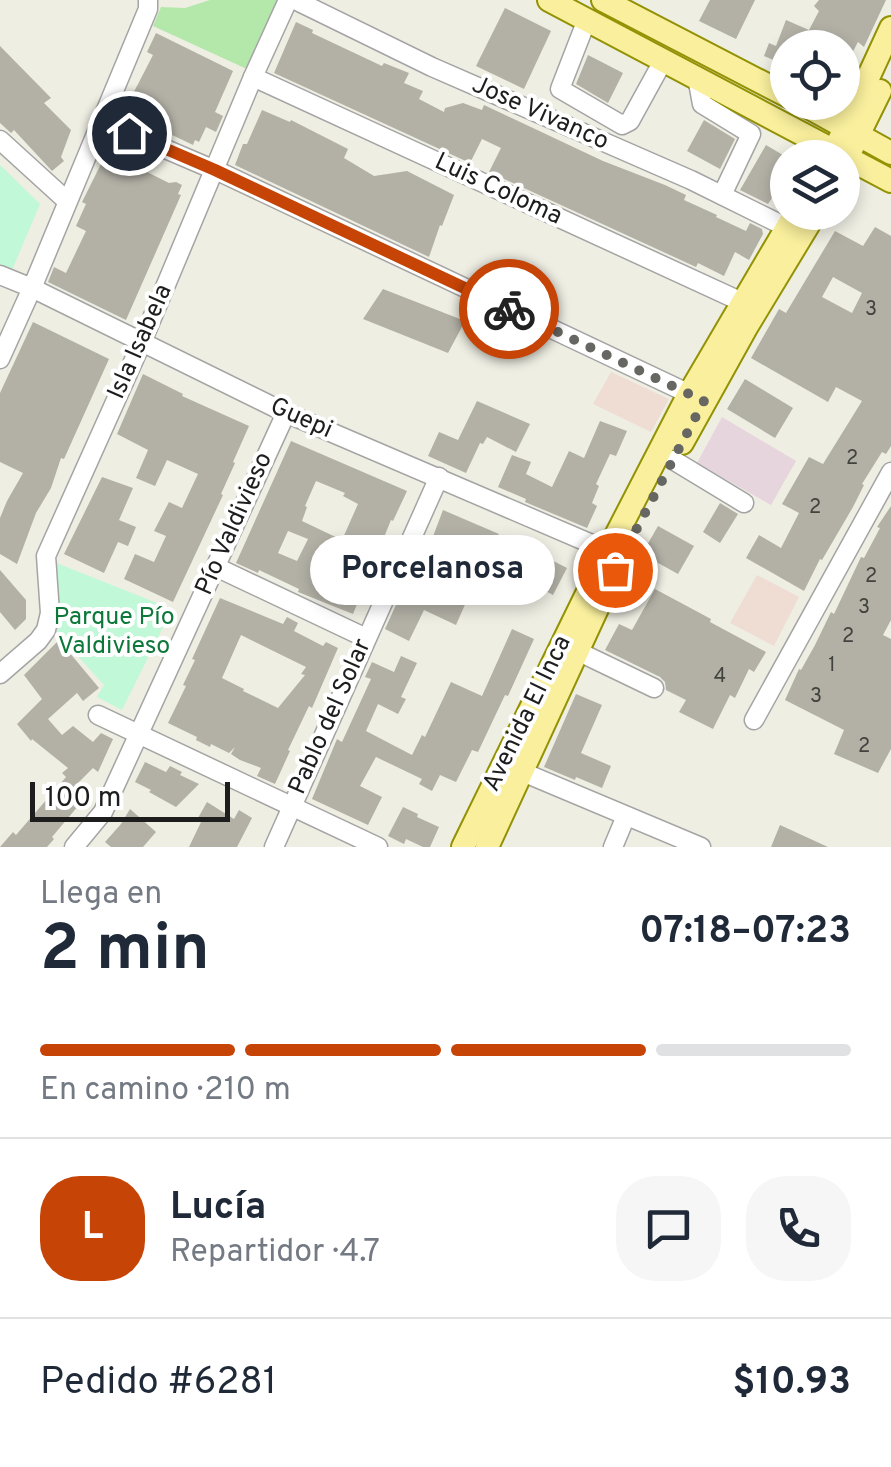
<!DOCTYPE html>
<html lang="es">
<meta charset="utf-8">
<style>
body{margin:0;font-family:Overpass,sans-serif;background:#f6f6f7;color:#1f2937;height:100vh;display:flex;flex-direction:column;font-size:38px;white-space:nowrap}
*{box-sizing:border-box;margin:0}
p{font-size:32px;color:#747a83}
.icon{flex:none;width:55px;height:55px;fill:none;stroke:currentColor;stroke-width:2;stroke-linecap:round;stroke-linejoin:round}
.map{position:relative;height:847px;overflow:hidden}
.panel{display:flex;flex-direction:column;background:#fff;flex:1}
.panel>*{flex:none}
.tools{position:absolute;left:770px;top:30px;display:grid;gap:20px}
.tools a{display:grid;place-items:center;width:90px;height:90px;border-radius:50%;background:#fff;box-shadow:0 5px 15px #0003;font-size:50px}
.scale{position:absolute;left:30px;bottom:25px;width:200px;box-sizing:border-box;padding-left:10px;border:5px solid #1d1d1d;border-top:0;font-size:28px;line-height:35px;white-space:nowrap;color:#1d1d1d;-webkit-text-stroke:8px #fff;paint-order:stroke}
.pin{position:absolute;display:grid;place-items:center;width:85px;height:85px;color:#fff;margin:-42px;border:5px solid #fff;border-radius:50%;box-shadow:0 2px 10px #0007}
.courier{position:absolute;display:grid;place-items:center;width:100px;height:100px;margin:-50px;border:8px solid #c54406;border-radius:50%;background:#fff;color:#222;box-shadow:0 2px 12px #0007}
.bubble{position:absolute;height:70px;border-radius:35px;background:#fff;box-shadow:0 5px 15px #0003;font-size:32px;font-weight:700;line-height:70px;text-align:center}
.overview em{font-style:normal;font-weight:700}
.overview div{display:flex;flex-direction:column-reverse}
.overview{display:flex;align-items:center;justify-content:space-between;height:170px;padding:0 40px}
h1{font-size:65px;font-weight:700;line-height:75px}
.bar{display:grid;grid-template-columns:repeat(4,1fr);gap:15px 10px;align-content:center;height:120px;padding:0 40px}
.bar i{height:12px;border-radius:8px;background:#e0e1e3}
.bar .on{background:#c54406}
.bar p{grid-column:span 4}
.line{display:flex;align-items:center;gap:25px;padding:0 40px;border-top:2px solid #e0e1e3}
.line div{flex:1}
.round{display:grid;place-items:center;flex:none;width:105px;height:105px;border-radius:40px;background:#f6f6f7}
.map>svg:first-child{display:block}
</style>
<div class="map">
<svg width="891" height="847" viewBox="0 0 891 847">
<rect width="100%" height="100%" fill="#eeeee3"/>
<g fill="#efddd3">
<path d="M 611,372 L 669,399 L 651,432 L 593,404 Z"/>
<path d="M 757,575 L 799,597 L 774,646 L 730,623 Z"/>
</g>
<path fill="#e7d5de" d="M 722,417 L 796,461 L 771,505 L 697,463 Z"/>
<path fill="#b4e7aa" d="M 210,0 L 277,0 L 249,70 L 153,26 L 161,7 L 185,8 Z"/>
<g fill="#c1f8d7">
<path d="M 0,165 L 40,204 L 12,270 L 0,264 Z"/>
<path d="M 54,562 L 172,609 L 122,710 L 97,697 L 104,685 L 57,633 Z"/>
</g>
<g fill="#b3b1a6" fill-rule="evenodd">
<path d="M 710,0 L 755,0 L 736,39 L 699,21 Z"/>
<path d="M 819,0 L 886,0 L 864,47 L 858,42 L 842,72 L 842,48 L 788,48 L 788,66 L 764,56 L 769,43 L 776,46 L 786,20 L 809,30 L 819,11 L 814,6 Z"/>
<path d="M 505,8 L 551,31 L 524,89 L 476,66 Z"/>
<path d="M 296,22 L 313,30 L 312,33 L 382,66 L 384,63 L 409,73 L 404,83 L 423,91 L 419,99 L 444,112 L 445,108 L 463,103 L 482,110 L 484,105 L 603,161 L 665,185 L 686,195 L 684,200 L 717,215 L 716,217 L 746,231 L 750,223 L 762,229 L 763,234 L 749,260 L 735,252 L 724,276 L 698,263 L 696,267 L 489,172 L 501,148 L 482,139 L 470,163 L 274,73 Z"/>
<path d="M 156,33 L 233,71 L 215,112 L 223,116 L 216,132 L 206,127 L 199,142 L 195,140 L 193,145 L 147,123 L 145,126 L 122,115 L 153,55 L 147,52 Z"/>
<path d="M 0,46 L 51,98 L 44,103 L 71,130 L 61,157 L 64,161 L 52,171 L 14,130 L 11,133 L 0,123 Z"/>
<path d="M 588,55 L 623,73 L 608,103 L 576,84 Z"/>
<path d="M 262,110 L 290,122 L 291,120 L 348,149 L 344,158 L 374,176 L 407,171 L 454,195 L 442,226 L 440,225 L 429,257 L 235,165 L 243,144 L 247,144 Z"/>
<path d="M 704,120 L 735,139 L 720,169 L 687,151 Z"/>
<path d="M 766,145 L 788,158 L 788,174 L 768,204 L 740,190 Z"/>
<path d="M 107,152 L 169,183 L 176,182 L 182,185 L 178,194 L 181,195 L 126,320 L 48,282 L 54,267 L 66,273 L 86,231 L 76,226 L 86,204 L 82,202 Z"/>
<path d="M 875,227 L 891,236 L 891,446 L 886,454 L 882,452 L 862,484 L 864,485 L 853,507 L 822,560 L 820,559 L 804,591 L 746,558 L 759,535 L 781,548 L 799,513 L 782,504 L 809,457 L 823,464 L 862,401 L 836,387 L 828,402 L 751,358 L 779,309 L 786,313 L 835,231 L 863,246 ZM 833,277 L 862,293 L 852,313 L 822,297 Z"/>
<path d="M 383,289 L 465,321 L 448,353 L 363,319 Z"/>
<path d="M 33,322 L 109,359 L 64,459 L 61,458 L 51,488 L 36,513 L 17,564 L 0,554 L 0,518 L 7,501 L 23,473 L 0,462 L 0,393 Z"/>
<path d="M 143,374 L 183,394 L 182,396 L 249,426 L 233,462 L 235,463 L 221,494 L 223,495 L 173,602 L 124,579 L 135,554 L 154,562 L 166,536 L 154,531 L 169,502 L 182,508 L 198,474 L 167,460 L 155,486 L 136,478 L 148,450 L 117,434 Z"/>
<path d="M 745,379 L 793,408 L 775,438 L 727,409 Z"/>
<path d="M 477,401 L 530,424 L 516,452 L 487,437 L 483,444 L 480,443 L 466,473 L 428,456 L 439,432 L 458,440 Z"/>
<path d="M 600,421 L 627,431 L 616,456 L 610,454 L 596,484 L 599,486 L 592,503 L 597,506 L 587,528 L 525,502 L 526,499 L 498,487 L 512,455 L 531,462 L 526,474 L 552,487 L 569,451 L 584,458 Z"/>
<path d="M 291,441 L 407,491 L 393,521 L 391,520 L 353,614 L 298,592 L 299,589 L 259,570 L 258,573 L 236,563 ZM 316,481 L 345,493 L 343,496 L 358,504 L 342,540 L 302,521 L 307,507 L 305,506 ZM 288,531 L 308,539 L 297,561 L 278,553 Z"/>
<path d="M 102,477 L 133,488 L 119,520 L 136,527 L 128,546 L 118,542 L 104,573 L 64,554 Z"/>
<path d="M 720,503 L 738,514 L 720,543 L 703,532 Z"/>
<path d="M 891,506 L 891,620 L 883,635 L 891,639 L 891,749 L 878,773 L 834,754 L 844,730 L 785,700 L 799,669 L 801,670 L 815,645 L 831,612 L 834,614 L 861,557 L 864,558 L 880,528 L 877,527 Z"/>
<path d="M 443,510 L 499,534 L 497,537 L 530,549 L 567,568 L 553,595 L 525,580 L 528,573 L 487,558 L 486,562 L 471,555 L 452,593 L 467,600 L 456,625 L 424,610 L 409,641 L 385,629 L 410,574 L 413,575 L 429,547 Z"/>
<path d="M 658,526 L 694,546 L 678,574 L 642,554 Z"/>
<path d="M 0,570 L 26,600 L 26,619 L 15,630 L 0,612 Z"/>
<path d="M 655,589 L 711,619 L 710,622 L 766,652 L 754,672 L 749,669 L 735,698 L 730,695 L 713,729 L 679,712 L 686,700 L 666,690 L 665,682 L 660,677 L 605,650 L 619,624 L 632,630 Z"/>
<path d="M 220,598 L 283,624 L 287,617 L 298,623 L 294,631 L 323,646 L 326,642 L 338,648 L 312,708 L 309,706 L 288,750 L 290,751 L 275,784 L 257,776 L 261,768 L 240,760 L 231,754 L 235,747 L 229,753 L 211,744 L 210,747 L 196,740 L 197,737 L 168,723 L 186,686 L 183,685 L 195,660 L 192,659 ZM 241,635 L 306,667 L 301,674 L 305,675 L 278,708 L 243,691 L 244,689 L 222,678 Z"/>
<path d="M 512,629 L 534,639 L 508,696 L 505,695 L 478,752 L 472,750 L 456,782 L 440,775 L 432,791 L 419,784 L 422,779 L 376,757 L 360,786 L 382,797 L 368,825 L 312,799 L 337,739 L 342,742 L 371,679 L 365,677 L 372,662 L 394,672 L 401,656 L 417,663 L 401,697 L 406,699 L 398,714 L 378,704 L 366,731 L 412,755 L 422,735 L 425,737 L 451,682 L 482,696 Z"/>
<path d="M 59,640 L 99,688 L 83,701 L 77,693 L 48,719 L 62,735 L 73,726 L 93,742 L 101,733 L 113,739 L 98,772 L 93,768 L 73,788 L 84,799 L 52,837 L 54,839 L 47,847 L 0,847 L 13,832 L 16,835 L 66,777 L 62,773 L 68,768 L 32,739 L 31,741 L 17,724 L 42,699 L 24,675 Z"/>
<path d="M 576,694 L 602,705 L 581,753 L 611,766 L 602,788 L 576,777 L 575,780 L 544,767 Z"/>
<path d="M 145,762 L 166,772 L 170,766 L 182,772 L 180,775 L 199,784 L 176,807 L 149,792 L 151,790 L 135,782 Z"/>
<path d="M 207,802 L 234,819 L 239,810 L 252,818 L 237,847 L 189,847 L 202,820 L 198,818 Z"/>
<path d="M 403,807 L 418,814 L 417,817 L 439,827 L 430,847 L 423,847 L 406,839 L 404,844 L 388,836 Z"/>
<path d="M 130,809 L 156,832 L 143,847 L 111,847 L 105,842 L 121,824 Z"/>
<path d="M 780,825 L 828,847 L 771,847 Z"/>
</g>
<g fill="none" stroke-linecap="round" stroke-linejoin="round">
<defs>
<g id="minor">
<path d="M 295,0 L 432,67 L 691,180 L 786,227"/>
<path d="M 586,22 L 560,89 L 622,125 L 630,121 L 663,61"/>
<path d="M 253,77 L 742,302"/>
<path d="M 697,77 L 702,104 L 751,134 L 722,195"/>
<path d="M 100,121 L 224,174 L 698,398"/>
<path d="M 0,140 L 67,201"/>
<path d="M 0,275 L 32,288 L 286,413 L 608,551"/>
<path d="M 0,359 L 32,288 L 148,9 L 148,0"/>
<path d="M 673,460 L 744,503"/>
<path d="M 216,567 L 366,638"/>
<path d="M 577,651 L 654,688"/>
<path d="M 0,674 L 38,641 L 46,630 L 50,613 L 46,556 L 142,342 L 253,77 L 288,0"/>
<path d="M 98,715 L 378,847"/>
<path d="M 754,720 L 891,472"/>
<path d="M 513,768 L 701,847"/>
<path d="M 74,847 L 103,812 L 286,413"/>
<path d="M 274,847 L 439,477"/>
<path d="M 613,847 L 626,816"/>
</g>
<g id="major">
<path d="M 549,0 L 891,181"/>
<path d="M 603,0 L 788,96"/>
<path d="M 799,102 L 891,153"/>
<path d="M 831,158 L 891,28"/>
<path d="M 842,168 L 880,91"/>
<path d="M 682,443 L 747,326 L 816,212"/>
<path d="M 463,847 L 608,551 L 689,394 L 796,212"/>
<path d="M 487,847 L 601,600"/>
</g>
</defs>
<use href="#minor" stroke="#a4a4a4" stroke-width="21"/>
<use href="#major" stroke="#929204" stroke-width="26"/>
<use href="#minor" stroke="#fff" stroke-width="18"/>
<use href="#major" stroke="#f9ef9d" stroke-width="22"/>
</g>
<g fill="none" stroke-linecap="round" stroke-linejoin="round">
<path stroke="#666662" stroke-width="10" stroke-dasharray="0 18" d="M 509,309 L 704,401 L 615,570"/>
<path stroke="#c54406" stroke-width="12" d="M 129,133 L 215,170 L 509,309"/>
</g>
<g text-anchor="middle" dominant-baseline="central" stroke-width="8" stroke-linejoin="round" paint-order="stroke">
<g font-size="20" fill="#42423f">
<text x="871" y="310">3</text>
<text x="852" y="459">2</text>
<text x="815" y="508">2</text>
<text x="871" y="577">2</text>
<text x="864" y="608">3</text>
<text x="848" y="637">2</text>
<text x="832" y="666">1</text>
<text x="720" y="677">4</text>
<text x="816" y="697">3</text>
<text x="864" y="747">2</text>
</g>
<g font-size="25" fill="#1d1d1d" stroke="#fff">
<text transform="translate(540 114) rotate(24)">Jose Vivanco</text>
<text transform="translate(498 190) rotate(25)">Luis Coloma</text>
<text transform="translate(141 342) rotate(-66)">Isla Isabela</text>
<text transform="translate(301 419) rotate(24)">Guepi</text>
<text transform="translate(235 524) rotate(-66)">Pío Valdivieso</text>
<text transform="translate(528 714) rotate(-64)">Avenida El Inca</text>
<text transform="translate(331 717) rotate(-66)">Pablo del Solar</text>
</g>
<g font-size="25" fill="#0e783a" stroke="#fff">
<text x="114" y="618">Parque Pío<tspan x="114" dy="29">Valdivieso</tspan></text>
</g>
</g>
</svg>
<div class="tools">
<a><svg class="icon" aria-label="locate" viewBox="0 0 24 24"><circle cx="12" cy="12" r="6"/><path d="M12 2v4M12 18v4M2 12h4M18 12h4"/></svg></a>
<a><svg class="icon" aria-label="layers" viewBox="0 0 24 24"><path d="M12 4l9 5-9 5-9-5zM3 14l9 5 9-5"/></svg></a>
</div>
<div class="scale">100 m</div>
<div class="pin" style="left:615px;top:570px;background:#ea580c"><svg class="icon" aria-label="bag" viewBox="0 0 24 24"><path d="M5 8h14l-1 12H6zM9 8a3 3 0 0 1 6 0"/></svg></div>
<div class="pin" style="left:129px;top:133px;background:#1f2937"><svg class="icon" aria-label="home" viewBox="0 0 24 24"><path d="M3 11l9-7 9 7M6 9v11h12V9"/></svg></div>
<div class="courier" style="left:509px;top:309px"><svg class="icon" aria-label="bike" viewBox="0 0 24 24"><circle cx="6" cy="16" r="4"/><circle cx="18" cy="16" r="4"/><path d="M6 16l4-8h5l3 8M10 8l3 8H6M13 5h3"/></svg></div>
<div class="bubble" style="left:310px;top:535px;width:245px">Porcelanosa</div>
</div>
<section class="panel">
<div class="overview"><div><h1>2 min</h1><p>Llega en</p></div><em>07:18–07:23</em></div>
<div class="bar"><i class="on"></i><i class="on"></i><i class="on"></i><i></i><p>En camino · 210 m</p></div>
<div class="line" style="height:180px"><b class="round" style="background:#c54406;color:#fff">L</b><div><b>Lucía</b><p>Repartidor · 4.7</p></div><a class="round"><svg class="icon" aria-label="chat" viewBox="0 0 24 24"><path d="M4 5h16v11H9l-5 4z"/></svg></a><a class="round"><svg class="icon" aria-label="phone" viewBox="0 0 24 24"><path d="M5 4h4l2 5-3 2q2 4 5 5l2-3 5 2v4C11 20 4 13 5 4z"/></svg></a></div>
<div class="line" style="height:130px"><div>Pedido #6281</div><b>$10.93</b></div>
</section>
